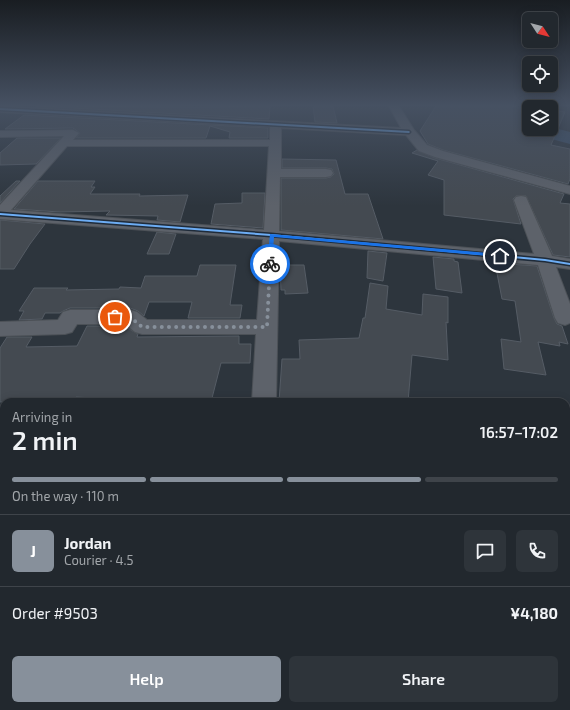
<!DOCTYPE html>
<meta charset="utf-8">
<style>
body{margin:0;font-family:"Exo 2",sans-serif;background:#2e343a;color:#f1f3f6;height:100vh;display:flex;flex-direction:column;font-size:15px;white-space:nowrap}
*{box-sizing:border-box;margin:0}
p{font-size:13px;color:#a2a6aa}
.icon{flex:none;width:22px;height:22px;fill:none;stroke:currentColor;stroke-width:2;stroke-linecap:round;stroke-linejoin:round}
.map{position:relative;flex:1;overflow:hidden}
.side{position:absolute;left:0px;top:398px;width:570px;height:312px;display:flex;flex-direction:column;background:#22282e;border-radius:12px 12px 0 0;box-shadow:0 2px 10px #0003,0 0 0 1px #3f444a}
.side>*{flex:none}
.needle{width:26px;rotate:126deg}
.controls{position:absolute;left:522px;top:12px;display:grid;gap:8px}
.controls a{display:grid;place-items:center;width:36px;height:36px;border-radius:6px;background:#22282e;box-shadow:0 2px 10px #0003,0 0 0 1px #3f444a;font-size:20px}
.pin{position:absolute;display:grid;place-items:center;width:34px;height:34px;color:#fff;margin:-17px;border:2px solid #fff;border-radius:50%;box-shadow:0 1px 4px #0007}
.courier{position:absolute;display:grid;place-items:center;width:40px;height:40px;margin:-20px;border:3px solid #1a73e8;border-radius:50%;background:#fff;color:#222;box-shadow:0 1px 5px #0007}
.head em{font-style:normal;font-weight:600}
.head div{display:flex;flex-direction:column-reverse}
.head{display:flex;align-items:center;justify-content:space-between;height:68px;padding:0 12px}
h1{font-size:26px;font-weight:600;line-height:30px}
.bar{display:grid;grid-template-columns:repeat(4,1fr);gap:6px 4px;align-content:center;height:48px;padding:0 12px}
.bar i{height:5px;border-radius:3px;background:#3f444a}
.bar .on{background:#87909b}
.bar p{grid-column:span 4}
.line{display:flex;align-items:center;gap:10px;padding:0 12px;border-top:1px solid #3f444a}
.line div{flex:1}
.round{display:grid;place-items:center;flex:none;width:42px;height:42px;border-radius:6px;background:#2e343a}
.cta{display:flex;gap:8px;margin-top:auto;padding:8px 12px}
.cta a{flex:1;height:46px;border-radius:6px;background:#87909b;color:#fff;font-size:16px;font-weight:600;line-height:46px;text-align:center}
.cta a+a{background:#2e343a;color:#f1f3f6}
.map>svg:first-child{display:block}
</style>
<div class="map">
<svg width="570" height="710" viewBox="0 0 570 710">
<rect width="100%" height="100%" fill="#2d353d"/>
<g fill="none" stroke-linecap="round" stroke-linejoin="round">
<path fill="#3a4f69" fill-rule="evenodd" d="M 529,125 L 529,129 L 551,129 L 551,127 L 570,132 L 570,144 L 529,133 L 526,129 Z"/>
</g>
<g fill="#444a51" stroke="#555c65">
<path d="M 36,106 L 198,107 L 270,106 L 269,119 Z"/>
<path d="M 313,106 L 333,106 L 337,123 L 315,122 Z"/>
<path d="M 436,106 L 513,106 L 529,109 L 529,129 L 551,129 L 551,110 L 565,112 L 551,145 L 570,149 L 570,179 L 568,184 L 443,150 L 428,144 L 420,131 Z"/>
<path d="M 24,115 L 268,128 L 268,138 L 229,138 L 230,132 L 210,126 L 206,138 L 76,138 L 80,133 L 73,128 L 5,129 Z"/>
<path d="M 17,138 L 61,138 L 36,164 L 0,165 L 0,153 Z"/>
<path d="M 417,150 L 435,158 L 564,194 L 560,203 L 570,204 L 570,257 L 553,255 L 526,196 L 516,196 L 513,199 L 521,224 L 444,215 L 444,180 L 428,175 L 438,161 L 412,153 Z"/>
<path d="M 282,159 L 336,160 L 345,194 L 368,194 L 383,239 L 281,230 L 281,178 L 326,178 L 331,177 L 334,174 L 332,169 L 326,168 L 282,168 Z"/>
<path d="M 16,181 L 20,181 L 0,203 L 0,196 Z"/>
<path d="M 38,181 L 95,181 L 91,187 L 95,187 L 90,194 L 140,194 L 139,196 L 188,195 L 180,222 L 157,220 L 158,216 L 106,215 L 110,211 L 60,212 L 14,209 Z"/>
<path d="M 242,193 L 265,193 L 263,228 L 211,224 L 215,204 L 242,203 Z"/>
<path d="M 0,220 L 45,224 L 30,244 L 14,269 L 0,269 Z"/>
<path d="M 157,232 L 176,234 L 169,254 L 147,254 Z"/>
<path d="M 368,251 L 387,253 L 383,281 L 367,278 Z"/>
<path d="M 433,257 L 454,259 L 454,261 L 458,262 L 462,293 L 436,289 Z"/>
<path d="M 495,263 L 537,266 L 554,318 L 557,324 L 562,326 L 568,344 L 559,342 L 560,346 L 538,342 L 546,375 L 504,369 L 501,339 L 521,342 L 515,301 L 502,299 Z"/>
<path d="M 200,265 L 236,265 L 230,305 L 242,305 L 240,318 L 188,318 L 192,302 L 149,302 L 144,316 L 138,311 L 130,308 L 70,308 L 63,311 L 60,313 L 45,313 L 42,319 L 19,320 L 24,311 L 19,311 L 34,288 L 68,288 L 66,290 L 119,289 L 120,287 L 141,288 L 145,276 L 197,276 Z"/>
<path d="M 280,265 L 304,265 L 308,293 L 285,294 L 285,290 L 281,290 Z"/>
<path d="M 370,283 L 388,286 L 386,309 L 422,315 L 423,294 L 448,297 L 448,323 L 446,322 L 448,360 L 412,355 L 408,402 L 279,402 L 282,359 L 300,359 L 299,340 L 359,338 L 363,318 L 365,318 Z"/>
<path d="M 87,326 L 124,326 L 138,334 L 137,337 L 239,336 L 239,344 L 251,344 L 250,363 L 221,363 L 211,402 L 110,402 L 111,399 L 76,397 L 73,402 L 52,402 L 53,401 L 0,402 L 0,348 L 7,337 L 32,337 L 26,347 L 77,346 Z"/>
</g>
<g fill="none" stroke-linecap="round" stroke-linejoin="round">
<defs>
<g id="street">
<path d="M 0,106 L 401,128 L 389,106 L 399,106 L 414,130 L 427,145 L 443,151 L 570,186 L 570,194 L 435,157 L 419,151 L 406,135 L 281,128 L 281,169 L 326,169 L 331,170 L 333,173 L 331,176 L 326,177 L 280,177 L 279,231 L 534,254 L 514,200 L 516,197 L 521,196 L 526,197 L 552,256 L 570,259 L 570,269 L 556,267 L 570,304 L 570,323 L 565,325 L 558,323 L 555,318 L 538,265 L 279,241 L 276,402 L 252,402 L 256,334 L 142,334 L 135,332 L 125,324 L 77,324 L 72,332 L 65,334 L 0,336 L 0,322 L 58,320 L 63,312 L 70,310 L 130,310 L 137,312 L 147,320 L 257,320 L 263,239 L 0,219 L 0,205 L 64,136 L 0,137 L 0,131 L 73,130 L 79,133 L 73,140 L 270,140 L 270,127 L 0,112 ZM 67,146 L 269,146 L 264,230 L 11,210 Z"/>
<rect x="0" y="409" width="4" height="22"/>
<rect x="566" y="461" width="4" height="26"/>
<rect x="0" y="550" width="4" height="32"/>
<path d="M 232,706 L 272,706 L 271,710 L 231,710 Z"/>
</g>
</defs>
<use href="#street" stroke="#4c5157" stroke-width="2"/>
<use href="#street" fill="#5d626a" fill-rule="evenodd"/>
<defs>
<g id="cycleway">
<path d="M 0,108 L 409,131 L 410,132 L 409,133 L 0,110 Z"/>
<path d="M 0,213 L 271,234 L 545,259 L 570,263 L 570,265 L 545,261 L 271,236 L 0,215 Z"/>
</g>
</defs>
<use href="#cycleway" stroke="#1f2b39" stroke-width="3"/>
<use href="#cycleway" fill="#6dadf4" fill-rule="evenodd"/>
</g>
<linearGradient id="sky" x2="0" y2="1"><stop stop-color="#191d22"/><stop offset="0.51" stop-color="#465162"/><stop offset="1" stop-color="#465162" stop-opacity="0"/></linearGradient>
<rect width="570" height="206" fill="url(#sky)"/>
<path fill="#1a73e8" d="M 270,234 L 500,254 L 502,256 L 500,257 L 274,237 L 272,264 L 270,265 L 267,264 Z"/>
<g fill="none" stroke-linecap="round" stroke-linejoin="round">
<path stroke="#87909b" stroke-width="4" stroke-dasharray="0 7.2" d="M 115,317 L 130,317 L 142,327 L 267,327 L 270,264"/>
</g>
</svg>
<div class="controls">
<a><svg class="needle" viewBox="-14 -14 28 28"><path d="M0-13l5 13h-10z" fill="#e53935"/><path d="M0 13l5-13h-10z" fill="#a2a6aa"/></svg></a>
<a><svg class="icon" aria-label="locate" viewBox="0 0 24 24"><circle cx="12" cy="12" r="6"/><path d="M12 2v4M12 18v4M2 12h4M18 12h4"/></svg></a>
<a><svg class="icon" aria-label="layers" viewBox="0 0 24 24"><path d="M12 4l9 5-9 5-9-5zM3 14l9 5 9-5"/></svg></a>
</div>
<div class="pin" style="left:115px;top:317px;background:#ea580c"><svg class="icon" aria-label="bag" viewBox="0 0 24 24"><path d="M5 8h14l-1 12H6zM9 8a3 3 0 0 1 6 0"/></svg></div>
<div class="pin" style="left:500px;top:256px;background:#1f2937"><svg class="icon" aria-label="home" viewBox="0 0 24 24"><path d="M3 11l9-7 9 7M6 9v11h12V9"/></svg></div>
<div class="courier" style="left:270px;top:264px"><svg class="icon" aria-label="bike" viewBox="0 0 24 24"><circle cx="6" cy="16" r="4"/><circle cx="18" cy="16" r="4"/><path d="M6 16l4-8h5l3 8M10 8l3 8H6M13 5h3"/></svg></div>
<section class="side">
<div class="head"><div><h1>2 min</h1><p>Arriving in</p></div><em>16:57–17:02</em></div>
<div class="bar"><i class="on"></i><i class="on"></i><i class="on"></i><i></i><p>On the way · 110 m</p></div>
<div class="line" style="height:72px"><b class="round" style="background:#87909b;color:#fff">J</b><div><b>Jordan</b><p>Courier · 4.5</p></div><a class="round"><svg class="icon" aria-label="chat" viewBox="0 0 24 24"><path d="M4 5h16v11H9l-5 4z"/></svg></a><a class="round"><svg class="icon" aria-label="phone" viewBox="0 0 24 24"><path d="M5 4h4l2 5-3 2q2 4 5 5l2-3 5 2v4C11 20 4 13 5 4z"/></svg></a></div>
<div class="line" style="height:52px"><div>Order #9503</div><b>¥4,180</b></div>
<div class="cta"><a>Help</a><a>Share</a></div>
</section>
</div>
